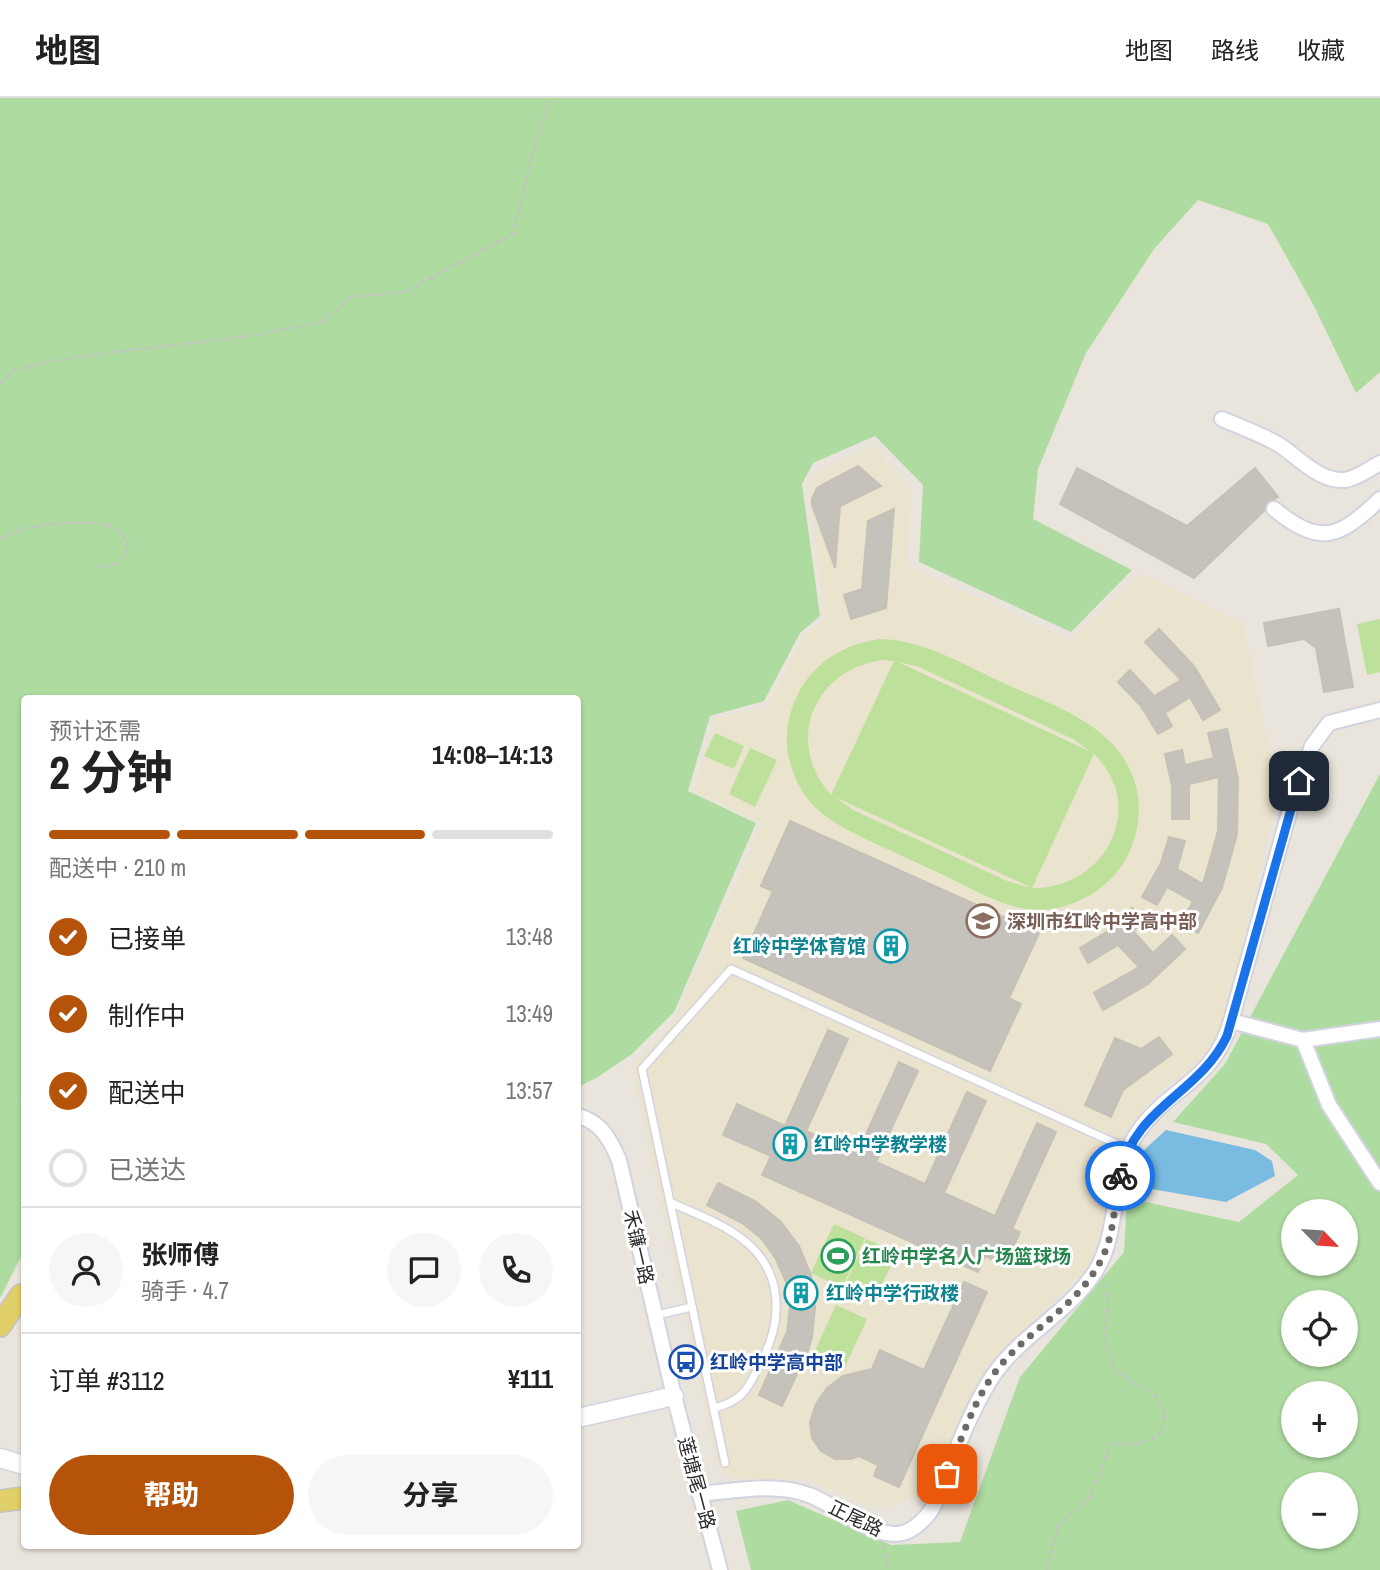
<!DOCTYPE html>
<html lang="zh">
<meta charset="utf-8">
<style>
body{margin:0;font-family:"Archivo Narrow","Noto Sans SC",sans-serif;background:#f6f6f6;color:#222;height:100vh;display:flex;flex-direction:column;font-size:26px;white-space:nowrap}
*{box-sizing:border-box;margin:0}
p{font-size:23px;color:#767676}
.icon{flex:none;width:38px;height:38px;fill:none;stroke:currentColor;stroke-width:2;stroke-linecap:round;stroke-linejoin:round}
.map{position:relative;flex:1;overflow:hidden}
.details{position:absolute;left:21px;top:597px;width:560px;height:854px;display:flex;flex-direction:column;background:#fff;border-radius:7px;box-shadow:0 2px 5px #0004}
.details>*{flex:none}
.needle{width:46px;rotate:115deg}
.fabs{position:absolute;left:1281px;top:1101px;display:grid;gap:14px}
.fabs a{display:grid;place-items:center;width:77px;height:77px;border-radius:50%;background:#fff;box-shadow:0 2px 5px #0004;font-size:35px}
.pin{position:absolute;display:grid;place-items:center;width:60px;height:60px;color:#fff;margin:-30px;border-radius:14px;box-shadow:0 4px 10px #0006}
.courier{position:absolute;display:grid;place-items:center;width:70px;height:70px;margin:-35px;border:5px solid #1a73e8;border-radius:50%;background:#fff;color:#222;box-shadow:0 2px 9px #0007}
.overview em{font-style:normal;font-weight:700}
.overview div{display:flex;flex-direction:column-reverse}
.overview{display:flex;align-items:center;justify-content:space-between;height:119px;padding:0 28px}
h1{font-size:46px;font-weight:700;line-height:52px}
.bar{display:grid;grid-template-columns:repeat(4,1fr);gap:10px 7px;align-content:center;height:84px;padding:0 28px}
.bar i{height:9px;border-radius:5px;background:#e0e0e0}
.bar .on{background:#b45309}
.bar p{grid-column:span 4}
.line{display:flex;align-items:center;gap:18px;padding:0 28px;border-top:2px solid #e0e0e0}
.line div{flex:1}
.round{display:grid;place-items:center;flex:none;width:74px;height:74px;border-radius:37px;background:#f6f6f6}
ol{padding:0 28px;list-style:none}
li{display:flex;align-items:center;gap:21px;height:77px}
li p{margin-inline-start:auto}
li .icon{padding:7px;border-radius:50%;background:#b45309;color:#fff;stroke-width:4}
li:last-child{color:#767676}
li i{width:38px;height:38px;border:4px solid #e0e0e0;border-radius:50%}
.cta{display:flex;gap:14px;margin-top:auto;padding:14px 28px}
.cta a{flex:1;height:80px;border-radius:42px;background:#b45309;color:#fff;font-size:28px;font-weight:700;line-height:80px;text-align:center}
.cta a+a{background:#f6f6f6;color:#222}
header{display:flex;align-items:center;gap:42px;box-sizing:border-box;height:98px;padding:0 35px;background:#fff;border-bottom:2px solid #e0e0e0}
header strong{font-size:33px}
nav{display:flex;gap:38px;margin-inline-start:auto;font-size:24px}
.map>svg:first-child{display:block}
</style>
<header>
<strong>地图</strong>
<nav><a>地图</a><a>路线</a><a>收藏</a></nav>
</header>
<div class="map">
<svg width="1380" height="1472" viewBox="0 0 1380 1472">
<rect width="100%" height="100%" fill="#eae5dc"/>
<path fill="#eae3cd" d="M 873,348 L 911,393 L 907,468 L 1071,542 L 1140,475 L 1243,526 L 1278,695 L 1225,921 L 1216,940 L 1204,956 L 1183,976 L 1158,995 L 1118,1043 L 1113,1053 L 1100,1138 L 1089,1169 L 1010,1246 L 981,1281 L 933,1378 L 915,1396 L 901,1405 L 887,1409 L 869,1408 L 809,1382 L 731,1380 L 718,1370 L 632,969 L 673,925 L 762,725 L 694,693 L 714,621 L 766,610 L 803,539 L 825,521 L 808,387 L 819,373 Z"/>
<g fill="#aedb9f" fill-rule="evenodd">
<path d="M 0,0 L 1380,0 L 1380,274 L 1356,295 L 1313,206 L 1268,126 L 1198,102 L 1154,151 L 1086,255 L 1038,371 L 1033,421 L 1132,472 L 1071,534 L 919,464 L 923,387 L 875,338 L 813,365 L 802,386 L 820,518 L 800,535 L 764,603 L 710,618 L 688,693 L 756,725 L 674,914 L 632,956 L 596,980 L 578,989 L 578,600 L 24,600 L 24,995 L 20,999 L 24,1005 L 24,1153 L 0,1200 Z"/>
<path d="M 1380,676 L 1380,1472 L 751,1472 L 736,1413 L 788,1402 L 891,1447 L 960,1444 L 1020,1279 L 1124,1154 L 1127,1100 L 1239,1124 L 1298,1077 L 1266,1046 L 1173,1024 L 1225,966 ZM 1293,1113 L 1346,1113 L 1346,1166 L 1293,1166 ZM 1293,1204 L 1346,1204 L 1346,1256 L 1293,1256 ZM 1293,1295 L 1346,1295 L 1346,1348 L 1293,1348 ZM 1293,1386 L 1346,1386 L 1346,1438 L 1293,1438 Z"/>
</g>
<g fill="#bde19b" fill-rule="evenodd">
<path d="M 1380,521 L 1380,574 L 1367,577 L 1357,526 Z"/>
<path d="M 880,541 C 923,542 961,565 999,583 C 1053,608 1123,627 1137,693 C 1141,714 1138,736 1129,755 C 1114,786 1084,806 1051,811 C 1011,817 972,790 937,774 C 916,764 895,755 874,745 C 832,725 800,709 789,660 C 784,639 788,617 797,598 C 813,564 845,546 880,541 ZM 882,562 L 894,563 L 831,697 C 784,644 813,572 882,562 ZM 898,564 L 919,569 L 1073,641 L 1091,654 ZM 1094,656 C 1149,709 1104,792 1032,790 ZM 835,699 L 1028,788 L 1028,789 L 1007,783 L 853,712 Z"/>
<path d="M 715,635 L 744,648 L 734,671 L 704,658 Z"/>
<path d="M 750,650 L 777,662 L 755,709 L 729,696 Z"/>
<path d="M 834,1126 L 865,1140 L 842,1190 L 811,1175 Z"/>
<path d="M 866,1141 L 897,1155 L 873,1205 L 843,1191 Z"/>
<path d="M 836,1207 L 867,1221 L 844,1271 L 813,1257 Z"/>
</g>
<path fill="#7abce1" d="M 1166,1032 L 1255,1052 L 1272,1063 L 1275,1078 L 1226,1104 L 1146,1090 L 1138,1072 L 1145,1051 Z"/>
<g fill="#c5c2bc" stroke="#c5c1b6" stroke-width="2">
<path d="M 858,368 L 881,388 L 840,408 L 835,470 L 812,407 L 812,401 L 817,390 L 822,387 Z"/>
<path d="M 1077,370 L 1187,428 L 1255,370 L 1278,399 L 1267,405 L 1265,412 L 1194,480 L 1060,406 Z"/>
<path d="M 894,411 L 886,510 L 851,521 L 844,497 L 862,491 L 868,423 Z"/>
<path d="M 1339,511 L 1353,589 L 1324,594 L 1316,550 L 1304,541 L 1268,548 L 1264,525 Z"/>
<path d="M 1159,531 L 1194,568 L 1220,612 L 1203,622 L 1190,599 L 1165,615 L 1172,628 L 1158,636 L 1141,608 L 1118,584 L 1130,572 L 1154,598 L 1181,582 L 1145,544 Z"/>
<path d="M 1227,631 L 1238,681 L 1237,736 L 1222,790 L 1198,835 L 1181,826 L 1193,803 L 1167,789 L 1157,807 L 1142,799 L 1161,765 L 1169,739 L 1185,743 L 1177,771 L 1203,786 L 1218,733 L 1219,679 L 1189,686 L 1189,721 L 1172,721 L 1172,688 L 1165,656 L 1182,652 L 1185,667 L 1214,660 L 1208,635 Z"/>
<path d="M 790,723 L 1039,835 L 1009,900 L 1021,906 L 990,973 L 743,860 L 773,793 L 761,788 Z"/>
<path d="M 1132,810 L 1144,823 L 1133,833 L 1153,855 L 1172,837 L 1185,851 L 1148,886 L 1103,912 L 1094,895 L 1139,869 L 1118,847 L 1088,865 L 1080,850 L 1108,833 Z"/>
<path d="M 828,932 L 848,941 L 806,1033 L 857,1056 L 899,964 L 918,973 L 876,1064 L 925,1086 L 967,994 L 986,1003 L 944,1095 L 995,1118 L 1037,1025 L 1056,1034 L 1012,1131 L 1020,1134 L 1006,1167 L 985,1158 L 978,1174 L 762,1077 L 771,1058 L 723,1037 L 737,1006 L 785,1028 Z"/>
<path d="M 1159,939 L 1172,956 L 1123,992 L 1111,1019 L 1085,1007 L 1115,940 L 1141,951 Z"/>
<path d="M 718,1085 L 755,1103 L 780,1123 L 799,1148 L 811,1177 L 815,1209 L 812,1240 L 807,1255 L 782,1308 L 759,1297 L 787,1234 L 790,1209 L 786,1184 L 776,1161 L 761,1140 L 742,1125 L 707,1107 Z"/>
<path d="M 964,1184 L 987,1194 L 899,1389 L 874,1378 L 878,1367 L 859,1358 L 851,1361 L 835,1361 L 821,1353 L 812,1340 L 810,1324 L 816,1306 L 827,1290 L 843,1278 L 872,1271 L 880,1252 L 924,1272 Z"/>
</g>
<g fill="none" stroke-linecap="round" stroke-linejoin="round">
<defs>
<g id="service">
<path d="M 670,1104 C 693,1115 720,1124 741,1140 C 782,1170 784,1218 763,1260 C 749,1288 746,1302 714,1310"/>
<path d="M 656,1217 L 692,1209"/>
<path d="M 725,1365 L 642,971 L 731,871 L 1128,1051"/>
</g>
<g id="minor">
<path d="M 1222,321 C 1241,329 1260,336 1278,346 C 1297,358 1319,384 1345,382 C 1358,380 1369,371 1380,365"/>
<path d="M 1274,411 C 1321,449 1339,440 1380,401"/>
<path d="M 1231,923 L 1303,942 L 1380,931"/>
<path d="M 1303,942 L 1329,1007 L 1380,1085"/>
<path d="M 578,1018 C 601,1024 610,1041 619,1062 L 674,1298 L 720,1472"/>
<path d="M 699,1396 C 735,1393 775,1384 809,1397 C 836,1406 875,1445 906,1434 C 911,1432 919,1426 923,1422 C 936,1410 940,1391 947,1375 C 959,1345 972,1312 989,1284 C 1015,1240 1067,1217 1095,1174 C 1122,1131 1108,1076 1138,1034 C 1170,988 1213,985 1231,923 L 1292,704 L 1312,648 L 1329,625 L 1380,612"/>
</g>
<g id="tertiary">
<path d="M 578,1320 L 674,1298"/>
<path d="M 0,1360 L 24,1367"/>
</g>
<g id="primary">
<path d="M 0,1228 L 21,1197"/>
<path d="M 0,1403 L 24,1400"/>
</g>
</defs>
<use href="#service" stroke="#d2d3e0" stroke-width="10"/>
<use href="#minor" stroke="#d2d3e0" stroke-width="18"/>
<use href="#tertiary" stroke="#d2d3e0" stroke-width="21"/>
<use href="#primary" stroke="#c3c3c3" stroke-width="24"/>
<g stroke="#c3c3c3" stroke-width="2.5" stroke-dasharray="5 3.5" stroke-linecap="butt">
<path d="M 0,286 L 14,272 L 47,264 L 105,255 L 243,239 L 322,224 L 352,199 L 405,194 L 513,136 L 536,42 L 551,0"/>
<path d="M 0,441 C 18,426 87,420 109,428 C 119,432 123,437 128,446 C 123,464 117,468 98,469"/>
<path d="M 884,1447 L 887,1472"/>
<path d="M 1046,1472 L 1060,1426 L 1089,1400 L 1111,1345 L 1135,1347 L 1159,1339 L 1166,1316 L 1154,1295 L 1134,1286 L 1116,1273 L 1104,1245 L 1109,1200 L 1103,1187"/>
</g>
<use href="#service" stroke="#fff" stroke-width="7"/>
<use href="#minor" stroke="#fff" stroke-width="14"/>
<use href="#tertiary" stroke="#fff" stroke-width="18"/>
<use href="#primary" stroke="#e1d06a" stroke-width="21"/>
</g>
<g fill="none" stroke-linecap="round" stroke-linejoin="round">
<path stroke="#6d6b68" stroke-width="7" stroke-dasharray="0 12.6" d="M 947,1376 C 960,1345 971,1311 989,1283 C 1020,1234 1080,1211 1104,1156 C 1115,1131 1114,1104 1120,1078"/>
<path stroke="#1a73e8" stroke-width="9" d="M 1120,1078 C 1134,1008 1199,997 1227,938 L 1299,683"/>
</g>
<defs>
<symbol id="school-ring" viewBox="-11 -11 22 22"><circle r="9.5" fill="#fff" stroke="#8d6e63" stroke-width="1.5"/><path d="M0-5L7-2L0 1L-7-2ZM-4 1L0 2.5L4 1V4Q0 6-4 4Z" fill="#8d6e63"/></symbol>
<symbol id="building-ring" viewBox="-11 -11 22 22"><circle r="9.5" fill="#fff" stroke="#0f9aa8" stroke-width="1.5"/><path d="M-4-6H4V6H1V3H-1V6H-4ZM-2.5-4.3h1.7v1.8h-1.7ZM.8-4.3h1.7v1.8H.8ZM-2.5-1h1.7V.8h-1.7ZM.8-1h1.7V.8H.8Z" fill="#0f9aa8"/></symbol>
<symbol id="stadium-ring" viewBox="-11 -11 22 22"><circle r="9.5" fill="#fff" stroke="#2e9e5b" stroke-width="1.5"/><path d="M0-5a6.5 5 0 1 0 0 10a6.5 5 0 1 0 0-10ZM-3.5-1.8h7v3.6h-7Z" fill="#2e9e5b"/></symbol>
<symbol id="bus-ring" viewBox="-11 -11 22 22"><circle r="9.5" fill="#fff" stroke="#1a4fb4" stroke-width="1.5"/><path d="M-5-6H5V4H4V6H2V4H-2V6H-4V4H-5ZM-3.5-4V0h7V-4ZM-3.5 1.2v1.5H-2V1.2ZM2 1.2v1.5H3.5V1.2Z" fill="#1a4fb4"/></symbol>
</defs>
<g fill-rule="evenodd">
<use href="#school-ring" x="964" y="804" width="38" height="38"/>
<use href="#building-ring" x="872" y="829" width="38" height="38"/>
<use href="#building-ring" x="771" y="1027" width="38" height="38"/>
<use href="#stadium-ring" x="819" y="1139" width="38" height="38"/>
<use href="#building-ring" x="782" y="1176" width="38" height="38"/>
<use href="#bus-ring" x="667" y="1245" width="38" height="38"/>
</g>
<g text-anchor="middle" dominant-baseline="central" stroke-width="6" stroke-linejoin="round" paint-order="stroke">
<g font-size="19" font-weight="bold" fill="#785e54" stroke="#fff" text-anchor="start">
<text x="1007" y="823">深圳市红岭中学高中部</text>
</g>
<g font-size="19" font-weight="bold" fill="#0d838f" stroke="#fff" text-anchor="start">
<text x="866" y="848" text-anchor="end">红岭中学体育馆</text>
<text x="814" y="1046">红岭中学教学楼</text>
<text x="826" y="1195">红岭中学行政楼</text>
</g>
<g font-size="19" fill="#292929" stroke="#fff">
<text transform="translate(639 1149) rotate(77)">禾镰一路</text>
<text transform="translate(697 1385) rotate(75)">莲塘尾一路</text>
<text transform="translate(856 1420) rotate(26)">正尾路</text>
</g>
<g font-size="19" font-weight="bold" fill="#27864d" stroke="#fff" text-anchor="start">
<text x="862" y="1158">红岭中学名人广场篮球场</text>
</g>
<g font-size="19" font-weight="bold" fill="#164399" stroke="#fff" text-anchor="start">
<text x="710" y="1264">红岭中学高中部</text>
</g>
</g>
</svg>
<div class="fabs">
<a><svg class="needle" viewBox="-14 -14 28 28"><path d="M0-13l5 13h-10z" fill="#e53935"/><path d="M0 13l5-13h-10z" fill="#767676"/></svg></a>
<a><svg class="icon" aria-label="locate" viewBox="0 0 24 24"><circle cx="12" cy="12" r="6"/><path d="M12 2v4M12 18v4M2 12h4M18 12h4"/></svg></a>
<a>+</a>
<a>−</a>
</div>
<div class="pin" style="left:947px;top:1376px;background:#ea580c"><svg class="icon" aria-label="bag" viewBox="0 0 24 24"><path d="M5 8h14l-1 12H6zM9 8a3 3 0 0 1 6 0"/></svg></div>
<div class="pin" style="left:1299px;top:683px;background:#1f2937"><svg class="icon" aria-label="home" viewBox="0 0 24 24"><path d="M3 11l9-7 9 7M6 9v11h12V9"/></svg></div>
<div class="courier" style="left:1120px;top:1078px"><svg class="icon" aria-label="bike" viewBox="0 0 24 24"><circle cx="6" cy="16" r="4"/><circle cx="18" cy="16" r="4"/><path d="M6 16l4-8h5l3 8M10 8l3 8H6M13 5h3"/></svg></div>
<section class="details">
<div class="overview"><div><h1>2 分钟</h1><p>预计还需</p></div><em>14:08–14:13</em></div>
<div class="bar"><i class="on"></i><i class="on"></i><i class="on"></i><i></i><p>配送中 · 210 m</p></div>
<ol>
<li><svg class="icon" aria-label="check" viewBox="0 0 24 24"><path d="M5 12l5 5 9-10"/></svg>已接单<p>13:48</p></li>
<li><svg class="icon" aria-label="check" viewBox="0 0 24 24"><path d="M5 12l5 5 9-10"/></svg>制作中<p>13:49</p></li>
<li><svg class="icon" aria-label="check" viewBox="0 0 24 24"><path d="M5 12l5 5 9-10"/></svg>配送中<p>13:57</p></li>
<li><i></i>已送达</li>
</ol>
<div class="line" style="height:126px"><a class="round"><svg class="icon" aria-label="person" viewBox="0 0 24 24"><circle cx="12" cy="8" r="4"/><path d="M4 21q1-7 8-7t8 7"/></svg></a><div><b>张师傅</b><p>骑手 · 4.7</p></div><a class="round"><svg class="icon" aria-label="chat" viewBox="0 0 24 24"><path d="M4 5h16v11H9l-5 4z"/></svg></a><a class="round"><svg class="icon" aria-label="phone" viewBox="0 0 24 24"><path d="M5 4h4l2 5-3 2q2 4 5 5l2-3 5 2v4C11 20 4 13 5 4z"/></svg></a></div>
<div class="line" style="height:91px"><div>订单 #3112</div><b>¥111</b></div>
<div class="cta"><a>帮助</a><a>分享</a></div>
</section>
</div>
